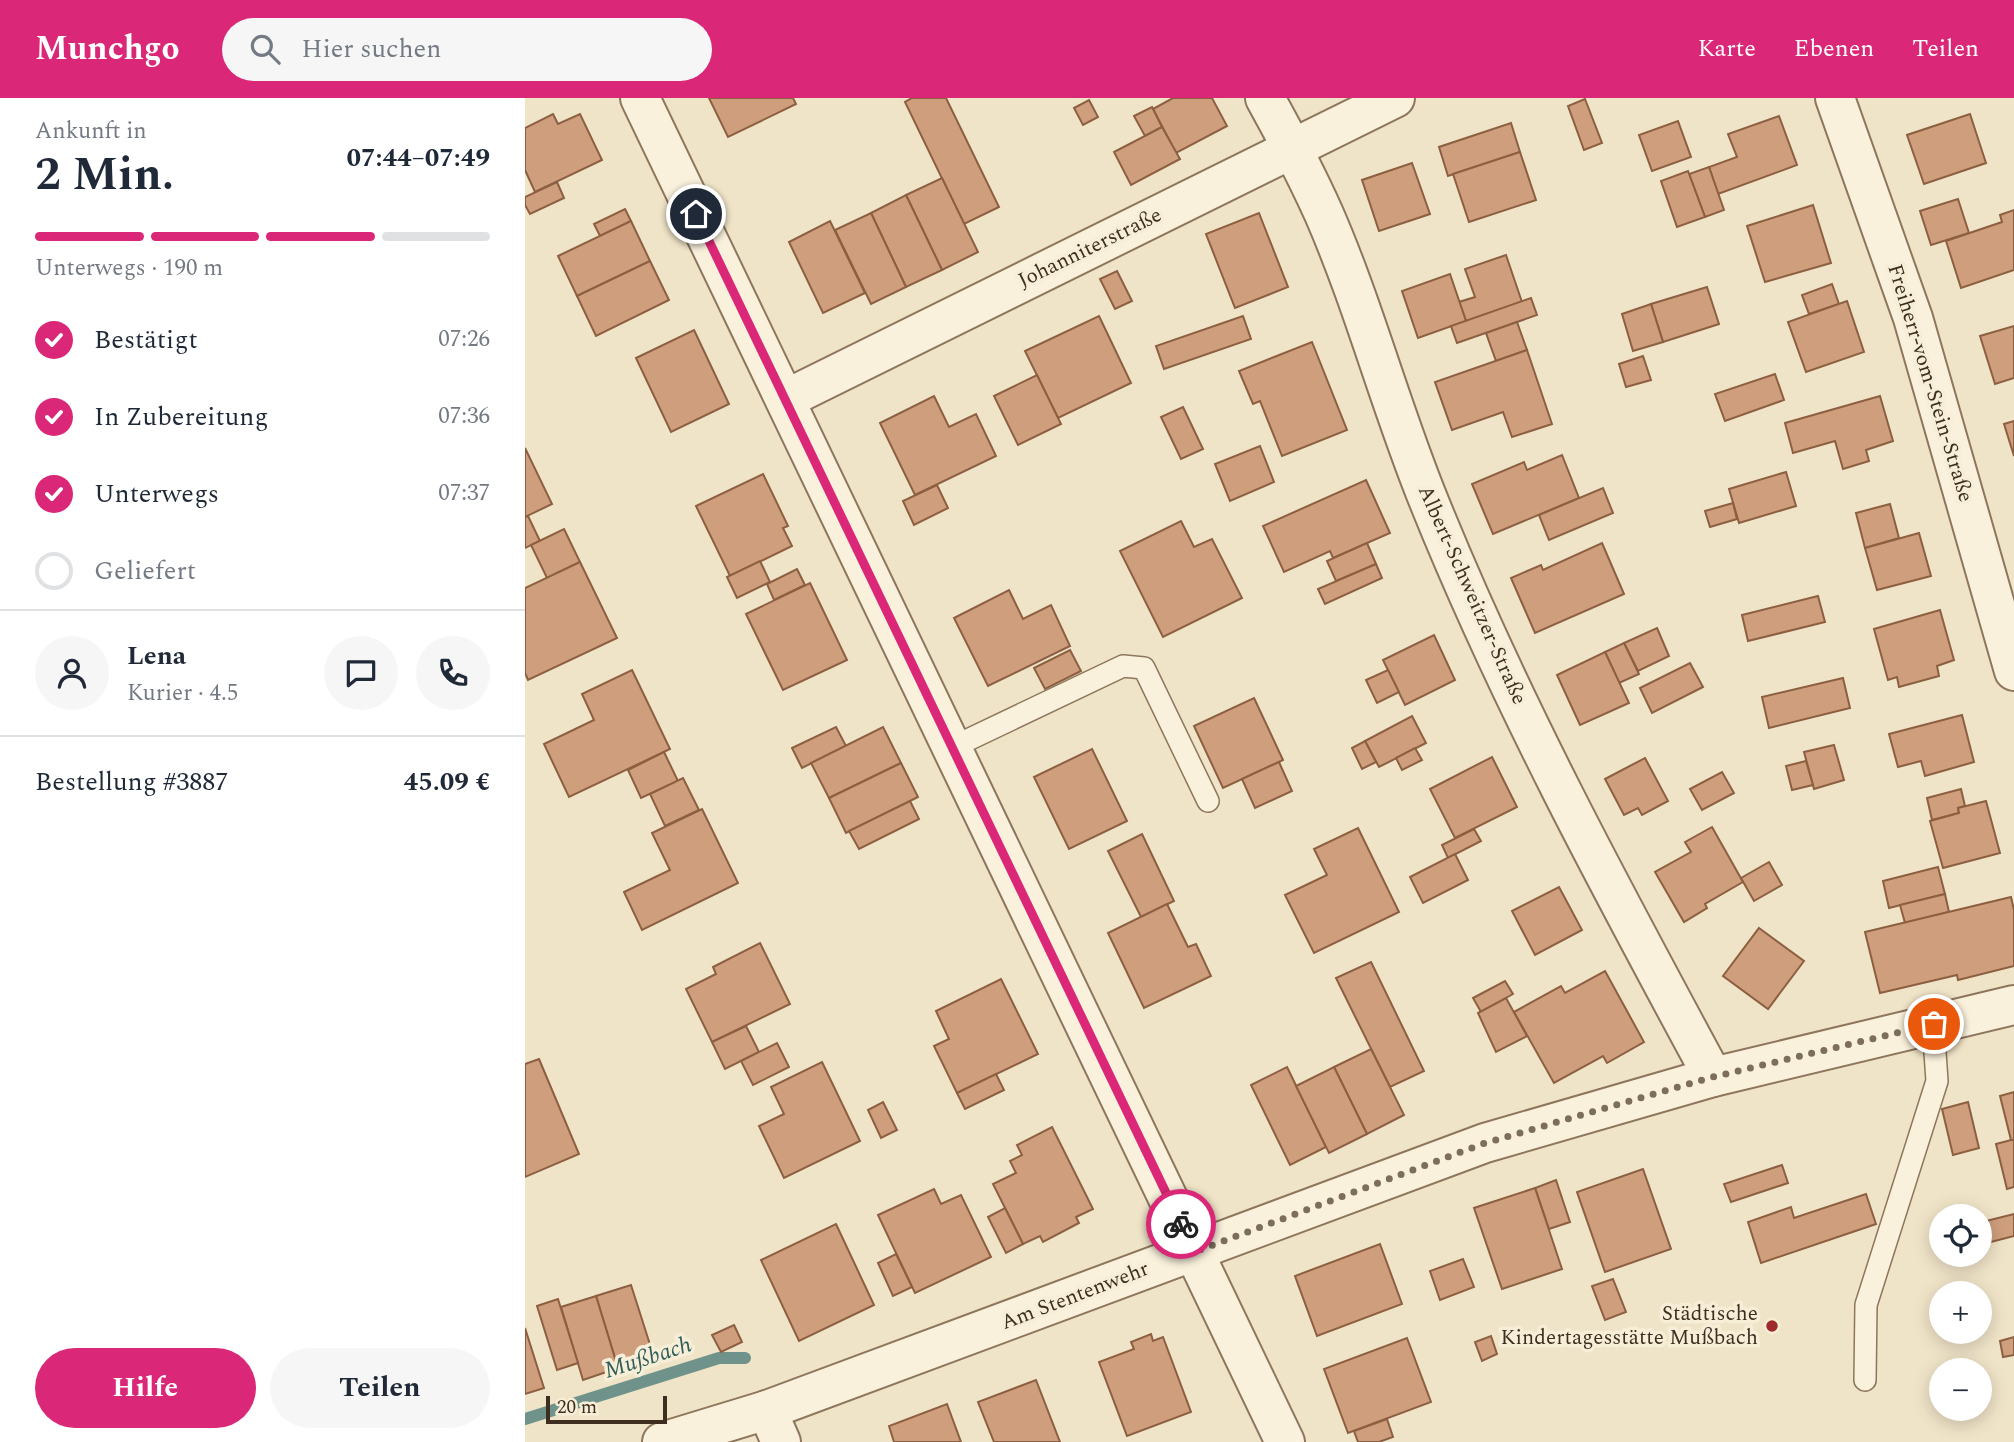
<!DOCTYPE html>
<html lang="de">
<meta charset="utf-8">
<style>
body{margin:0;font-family:Spectral,serif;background:#f6f6f7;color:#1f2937;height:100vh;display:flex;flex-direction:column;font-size:26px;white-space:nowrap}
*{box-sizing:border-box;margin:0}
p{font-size:23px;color:#747a83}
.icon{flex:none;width:38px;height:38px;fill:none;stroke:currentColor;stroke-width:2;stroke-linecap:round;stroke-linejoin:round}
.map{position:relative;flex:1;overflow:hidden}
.details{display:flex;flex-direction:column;background:#fff;width:525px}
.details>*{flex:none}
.fabs{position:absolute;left:1404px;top:1106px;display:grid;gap:14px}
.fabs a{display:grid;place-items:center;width:63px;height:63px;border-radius:50%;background:#fff;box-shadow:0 4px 18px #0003;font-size:35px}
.scale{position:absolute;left:21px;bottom:18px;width:121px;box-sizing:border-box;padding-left:7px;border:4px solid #3d2e20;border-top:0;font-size:19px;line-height:24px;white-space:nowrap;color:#3d2e20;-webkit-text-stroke:5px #f7eed8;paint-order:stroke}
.pin{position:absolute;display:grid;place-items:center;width:60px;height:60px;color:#fff;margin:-30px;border:4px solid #fff;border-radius:50%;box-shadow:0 2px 7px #0007}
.courier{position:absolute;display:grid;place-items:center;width:70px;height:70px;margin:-35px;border:5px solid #db2777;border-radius:50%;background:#fff;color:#222;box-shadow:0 2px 9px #0007}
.head em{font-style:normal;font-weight:700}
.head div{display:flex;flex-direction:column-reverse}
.head{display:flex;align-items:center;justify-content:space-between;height:119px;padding:0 35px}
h1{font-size:46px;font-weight:700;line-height:52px}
.bar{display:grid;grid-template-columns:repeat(4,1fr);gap:10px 7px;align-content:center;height:84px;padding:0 35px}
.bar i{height:9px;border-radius:5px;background:#e0e1e3}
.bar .current{background:#db2777}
.bar p{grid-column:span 4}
.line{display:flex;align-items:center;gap:18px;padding:0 35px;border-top:2px solid #e0e1e3}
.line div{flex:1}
.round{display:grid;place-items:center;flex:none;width:74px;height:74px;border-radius:37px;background:#f6f6f7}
ol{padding:0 35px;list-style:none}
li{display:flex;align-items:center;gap:21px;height:77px}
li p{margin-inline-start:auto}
li .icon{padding:7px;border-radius:50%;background:#db2777;color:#fff;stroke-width:4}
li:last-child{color:#747a83}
li i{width:38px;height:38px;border:4px solid #e0e1e3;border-radius:50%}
.action{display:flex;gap:14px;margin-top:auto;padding:14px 35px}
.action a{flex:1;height:80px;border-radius:42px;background:#db2777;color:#fff;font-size:28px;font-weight:700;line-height:80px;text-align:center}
.action a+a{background:#f6f6f7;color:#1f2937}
header{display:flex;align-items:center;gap:42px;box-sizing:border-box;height:98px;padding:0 35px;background:#db2777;color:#fff}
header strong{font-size:33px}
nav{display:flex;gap:38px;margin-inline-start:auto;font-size:24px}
.search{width:490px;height:63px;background:#f6f6f7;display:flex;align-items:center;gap:18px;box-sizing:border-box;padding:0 24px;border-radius:38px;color:#747a83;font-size:26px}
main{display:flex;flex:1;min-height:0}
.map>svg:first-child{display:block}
</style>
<header>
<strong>Munchgo</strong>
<div class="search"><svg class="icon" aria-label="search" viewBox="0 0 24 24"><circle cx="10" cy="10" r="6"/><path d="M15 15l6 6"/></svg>Hier suchen</div>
<nav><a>Karte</a><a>Ebenen</a><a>Teilen</a></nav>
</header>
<main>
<section class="details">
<div class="head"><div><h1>2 Min.</h1><p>Ankunft in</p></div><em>07:44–07:49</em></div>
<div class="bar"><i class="current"></i><i class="current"></i><i class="current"></i><i></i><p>Unterwegs · 190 m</p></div>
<ol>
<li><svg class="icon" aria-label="check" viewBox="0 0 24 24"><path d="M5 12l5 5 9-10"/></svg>Bestätigt<p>07:26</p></li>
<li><svg class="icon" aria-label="check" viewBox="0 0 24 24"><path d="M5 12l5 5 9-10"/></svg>In Zubereitung<p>07:36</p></li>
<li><svg class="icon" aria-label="check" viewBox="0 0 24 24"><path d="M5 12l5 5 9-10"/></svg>Unterwegs<p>07:37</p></li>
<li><i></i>Geliefert</li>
</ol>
<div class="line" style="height:126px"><a class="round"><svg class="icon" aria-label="person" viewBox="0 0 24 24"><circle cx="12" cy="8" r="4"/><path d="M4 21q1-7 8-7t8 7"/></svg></a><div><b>Lena</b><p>Kurier · 4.5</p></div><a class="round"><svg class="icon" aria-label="chat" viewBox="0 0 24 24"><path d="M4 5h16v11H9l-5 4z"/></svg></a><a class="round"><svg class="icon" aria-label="phone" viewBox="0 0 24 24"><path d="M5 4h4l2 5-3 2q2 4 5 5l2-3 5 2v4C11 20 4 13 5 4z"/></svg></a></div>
<div class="line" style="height:91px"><div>Bestellung #3887</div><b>45.09 €</b></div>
<div class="action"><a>Hilfe</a><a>Teilen</a></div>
</section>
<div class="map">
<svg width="1489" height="1344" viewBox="0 0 1489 1344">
<rect width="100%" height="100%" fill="#f0e4c8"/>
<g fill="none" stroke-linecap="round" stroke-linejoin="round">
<path stroke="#6f938a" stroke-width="12" d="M 0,1321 L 194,1260 L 220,1260"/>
</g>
<g fill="#cf9f7d" stroke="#8d5f41" stroke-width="2">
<path d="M 184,0 L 268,0 L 271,6 L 203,39 Z"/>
<path d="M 387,0 L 421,0 L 474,109 L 439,126 L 380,4 Z"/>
<path d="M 648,0 L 687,0 L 702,28 L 651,55 L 628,11 Z"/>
<path d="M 1060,1 L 1077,45 L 1059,52 L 1043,8 Z"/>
<path d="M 564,2 L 573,19 L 558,27 L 549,10 Z"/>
<path d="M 627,9 L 637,29 L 620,38 L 609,18 Z"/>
<path d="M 28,16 L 33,26 L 55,16 L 77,62 L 10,94 L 0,72 L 0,30 Z"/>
<path d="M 1445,16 L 1461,65 L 1399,86 L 1382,37 Z"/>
<path d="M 1254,18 L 1272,67 L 1193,96 L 1184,69 L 1212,59 L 1203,36 Z"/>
<path d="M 1153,23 L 1166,59 L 1127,73 L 1114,37 Z"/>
<path d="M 986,25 L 995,54 L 923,78 L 914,49 Z"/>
<path d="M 637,29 L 655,61 L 606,87 L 589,54 Z"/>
<path d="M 995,54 L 1011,102 L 944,124 L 928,76 Z"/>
<path d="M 887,65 L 905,116 L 854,133 L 837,82 Z"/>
<path d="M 1184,69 L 1199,112 L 1180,119 L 1164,76 Z"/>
<path d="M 1163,73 L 1180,119 L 1152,129 L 1136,83 Z"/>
<path d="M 417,80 L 453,154 L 417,172 L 381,97 Z"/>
<path d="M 32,84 L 39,100 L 5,116 L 0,107 L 0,99 Z"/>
<path d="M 381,97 L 417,172 L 381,189 L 346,115 Z"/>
<path d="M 1433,101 L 1444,135 L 1406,147 L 1395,113 Z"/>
<path d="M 1288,107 L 1306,165 L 1240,184 L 1222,128 Z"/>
<path d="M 100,111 L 106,123 L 75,138 L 69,126 Z"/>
<path d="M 1489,112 L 1489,172 L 1436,190 L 1421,143 L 1477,124 L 1475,117 Z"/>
<path d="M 346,115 L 381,189 L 346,206 L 310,132 Z"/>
<path d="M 734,115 L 763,189 L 710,210 L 681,136 Z"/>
<path d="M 106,123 L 125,163 L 52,198 L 33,158 Z"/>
<path d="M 305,123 L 340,195 L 298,215 L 264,144 Z"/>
<path d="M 981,157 L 997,204 L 941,223 L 934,204 L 950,199 L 940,171 Z"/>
<path d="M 125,163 L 144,202 L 71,238 L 52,198 Z"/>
<path d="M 592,173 L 607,203 L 590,211 L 575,181 Z"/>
<path d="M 925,176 L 941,223 L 893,240 L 877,193 Z"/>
<path d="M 1307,186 L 1314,206 L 1284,216 L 1277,197 Z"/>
<path d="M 1182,189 L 1194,226 L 1138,244 L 1126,206 Z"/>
<path d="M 1006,200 L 1012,217 L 932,245 L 926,228 Z"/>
<path d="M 1322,203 L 1339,254 L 1281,274 L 1263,224 Z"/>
<path d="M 1126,206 L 1138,244 L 1108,253 L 1097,216 Z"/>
<path d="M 574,218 L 606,285 L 533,320 L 500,253 Z"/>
<path d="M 718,218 L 726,241 L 639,271 L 631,248 Z"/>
<path d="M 992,224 L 1002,252 L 971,263 L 961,235 Z"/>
<path d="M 1489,228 L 1489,280 L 1470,286 L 1455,238 Z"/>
<path d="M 169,232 L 204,306 L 146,334 L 111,260 Z"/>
<path d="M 787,244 L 822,332 L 757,358 L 735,303 L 728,306 L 714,273 Z"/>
<path d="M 1002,252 L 1027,326 L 987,339 L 978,314 L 927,332 L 910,284 Z"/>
<path d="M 1118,258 L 1126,282 L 1101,289 L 1094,266 Z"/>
<path d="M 1250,276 L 1259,302 L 1200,323 L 1190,296 Z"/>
<path d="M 512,277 L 536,326 L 493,347 L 469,298 Z"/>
<path d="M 409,298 L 424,329 L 451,316 L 471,358 L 390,397 L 355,325 Z"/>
<path d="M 1355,298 L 1368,343 L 1341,352 L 1344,363 L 1318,371 L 1310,343 L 1268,355 L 1260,325 Z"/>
<path d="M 658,309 L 678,351 L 656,361 L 636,319 Z"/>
<path d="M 1489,323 L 1489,358 L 1479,326 Z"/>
<path d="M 735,348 L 749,384 L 705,403 L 690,366 Z"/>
<path d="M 0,350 L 27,406 L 0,419 Z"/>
<path d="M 1037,357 L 1054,400 L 968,436 L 947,386 L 999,364 L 1002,372 Z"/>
<path d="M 1261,374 L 1271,408 L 1214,425 L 1204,391 Z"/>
<path d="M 238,376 L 263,428 L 258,430 L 267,448 L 205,478 L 171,408 Z"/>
<path d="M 841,382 L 865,435 L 808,460 L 805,453 L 759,474 L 738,428 Z"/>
<path d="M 412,387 L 423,410 L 389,427 L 378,403 Z"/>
<path d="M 1078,390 L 1088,415 L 1024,442 L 1014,417 Z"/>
<path d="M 1208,405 L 1212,421 L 1185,429 L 1180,413 Z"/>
<path d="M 1365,406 L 1374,440 L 1340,450 L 1331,415 Z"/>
<path d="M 3,418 L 15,443 L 0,450 L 0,419 Z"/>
<path d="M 656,423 L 669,449 L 687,441 L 717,500 L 638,539 L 595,453 Z"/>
<path d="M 39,431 L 55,464 L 22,480 L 6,447 Z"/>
<path d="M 1394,435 L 1406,478 L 1352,492 L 1340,450 Z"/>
<path d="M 842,445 L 851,466 L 811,483 L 802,463 Z"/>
<path d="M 1077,445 L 1099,496 L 1010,535 L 986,480 L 1016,467 L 1018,472 Z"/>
<path d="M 235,463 L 245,484 L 212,500 L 202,479 Z"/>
<path d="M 55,464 L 92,540 L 3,582 L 0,575 L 0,490 Z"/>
<path d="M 851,466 L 857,480 L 800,506 L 793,491 Z"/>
<path d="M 272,471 L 280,487 L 249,502 L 242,486 Z"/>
<path d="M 285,485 L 322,562 L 258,592 L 221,516 Z"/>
<path d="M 484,492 L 498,521 L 526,507 L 545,548 L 463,588 L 429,520 Z"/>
<path d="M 1293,498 L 1300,524 L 1223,543 L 1217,517 Z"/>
<path d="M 1415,512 L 1429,562 L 1412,568 L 1414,578 L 1374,589 L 1372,579 L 1363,582 L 1349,531 Z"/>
<path d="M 1132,530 L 1144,558 L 1113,573 L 1099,545 Z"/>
<path d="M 909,537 L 930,582 L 880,607 L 858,562 Z"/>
<path d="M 1099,545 L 1114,576 L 1094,585 L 1080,554 Z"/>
<path d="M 545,552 L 556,573 L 520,591 L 509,570 Z"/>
<path d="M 1080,554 L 1104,605 L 1055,627 L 1032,577 Z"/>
<path d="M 1165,565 L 1178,589 L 1127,615 L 1115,590 Z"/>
<path d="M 107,572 L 145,651 L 44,699 L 19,646 L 69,622 L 57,596 Z"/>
<path d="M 863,572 L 874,594 L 852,605 L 841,582 Z"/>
<path d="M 1318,580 L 1325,610 L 1244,630 L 1237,599 Z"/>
<path d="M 729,600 L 758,662 L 698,690 L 669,628 Z"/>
<path d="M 1437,617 L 1449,664 L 1400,678 L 1396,663 L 1373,669 L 1364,636 Z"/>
<path d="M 887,618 L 901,645 L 854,669 L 840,643 Z"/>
<path d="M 311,629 L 321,648 L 277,670 L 267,650 Z"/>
<path d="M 358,629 L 376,665 L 304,700 L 286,665 Z"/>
<path d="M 840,643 L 851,664 L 837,671 L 827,650 Z"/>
<path d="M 1309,647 L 1319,682 L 1289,691 L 1279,654 Z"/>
<path d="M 890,650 L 897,662 L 877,672 L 871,660 Z"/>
<path d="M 567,651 L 602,723 L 544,751 L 509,679 Z"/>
<path d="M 139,654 L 153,683 L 116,700 L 103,672 Z"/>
<path d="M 967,659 L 992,709 L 930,740 L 905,691 Z"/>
<path d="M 1120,660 L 1143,703 L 1117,717 L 1113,710 L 1099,717 L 1080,681 Z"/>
<path d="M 1281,663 L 1288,687 L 1267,692 L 1261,668 Z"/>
<path d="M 754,664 L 767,693 L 730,710 L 717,681 Z"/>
<path d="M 376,665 L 393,699 L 321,735 L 304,700 Z"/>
<path d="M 1197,674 L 1209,695 L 1177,712 L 1165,691 Z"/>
<path d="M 158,680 L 174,712 L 140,728 L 125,696 Z"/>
<path d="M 1436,691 L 1440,708 L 1433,710 L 1434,715 L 1407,722 L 1402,700 Z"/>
<path d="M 385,703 L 394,721 L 334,751 L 324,733 Z"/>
<path d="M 1461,703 L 1475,755 L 1418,770 L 1405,723 L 1434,715 L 1433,710 Z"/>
<path d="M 177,711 L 213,785 L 117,832 L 99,794 L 145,772 L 127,735 Z"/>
<path d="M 1187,729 L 1218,784 L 1180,806 L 1182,810 L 1159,824 L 1130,774 L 1166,754 L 1160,744 Z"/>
<path d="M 833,730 L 874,814 L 789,855 L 760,797 L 802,777 L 789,751 Z"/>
<path d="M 949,731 L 956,743 L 923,760 L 917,747 Z"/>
<path d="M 617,736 L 649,803 L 616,819 L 583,753 Z"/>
<path d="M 930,756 L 943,782 L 898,805 L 885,779 Z"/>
<path d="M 1244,764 L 1257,787 L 1229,803 L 1216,780 Z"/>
<path d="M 1413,769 L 1420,796 L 1364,810 L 1358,783 Z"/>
<path d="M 1034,789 L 1057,832 L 1010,857 L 987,813 Z"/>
<path d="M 1420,796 L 1424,814 L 1380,825 L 1375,807 Z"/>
<path d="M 1486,799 L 1489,812 L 1489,868 L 1433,882 L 1432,877 L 1355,895 L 1340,834 Z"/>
<path d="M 642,806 L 663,849 L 671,846 L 686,878 L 619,910 L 583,835 Z"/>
<path d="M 1234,830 L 1279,863 L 1243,911 L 1198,878 Z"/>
<path d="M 235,845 L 265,906 L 187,944 L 161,891 L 191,876 L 188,869 Z"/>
<path d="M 846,864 L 899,973 L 865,989 L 811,880 Z"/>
<path d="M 1080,873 L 1119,944 L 1082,965 L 1078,958 L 1029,985 L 989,914 L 1036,888 L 1040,895 Z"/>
<path d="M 476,881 L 513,956 L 432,995 L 409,948 L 424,941 L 411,913 Z"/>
<path d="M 980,883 L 988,896 L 956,914 L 948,900 Z"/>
<path d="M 981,900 L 1002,938 L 971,954 L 953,915 Z"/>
<path d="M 221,928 L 234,954 L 200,971 L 187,944 Z"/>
<path d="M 252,945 L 264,969 L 228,987 L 216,963 Z"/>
<path d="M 846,951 L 879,1017 L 842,1036 L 809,969 Z"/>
<path d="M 14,961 L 54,1056 L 0,1079 L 0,966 Z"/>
<path d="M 297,964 L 335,1043 L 259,1080 L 234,1028 L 259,1016 L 246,989 Z"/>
<path d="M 762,969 L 801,1049 L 765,1067 L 726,987 Z"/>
<path d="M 809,969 L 842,1036 L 804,1055 L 771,988 Z"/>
<path d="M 471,976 L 479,992 L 440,1011 L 432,995 Z"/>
<path d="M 1489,994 L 1489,1042 L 1486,1042 L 1475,998 Z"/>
<path d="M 358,1004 L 372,1032 L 356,1040 L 343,1012 Z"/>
<path d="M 1443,1004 L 1454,1050 L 1428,1057 L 1417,1011 Z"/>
<path d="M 527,1029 L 568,1111 L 551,1119 L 554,1125 L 518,1144 L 515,1138 L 498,1146 L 468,1086 L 491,1075 L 485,1063 L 497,1057 L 492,1047 Z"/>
<path d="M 1486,1042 L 1489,1042 L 1489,1089 L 1482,1091 L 1471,1046 Z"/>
<path d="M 1257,1067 L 1263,1085 L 1206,1104 L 1199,1086 Z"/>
<path d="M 1118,1071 L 1146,1151 L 1080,1174 L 1052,1094 Z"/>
<path d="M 1031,1082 L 1045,1124 L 1024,1131 L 1010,1090 Z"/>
<path d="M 1010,1090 L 1037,1171 L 977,1191 L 949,1110 Z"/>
<path d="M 409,1091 L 416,1106 L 436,1097 L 466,1159 L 390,1195 L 353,1117 Z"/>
<path d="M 1341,1096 L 1351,1126 L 1236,1165 L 1223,1124 L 1266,1109 L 1269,1120 Z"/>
<path d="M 480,1110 L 498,1146 L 481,1155 L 463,1119 Z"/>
<path d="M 1489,1116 L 1489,1138 L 1462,1145 L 1457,1124 Z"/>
<path d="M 311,1126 L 349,1207 L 274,1243 L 236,1162 Z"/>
<path d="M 855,1146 L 877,1206 L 792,1238 L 770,1178 Z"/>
<path d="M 371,1156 L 387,1189 L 368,1198 L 353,1165 Z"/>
<path d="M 938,1161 L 949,1189 L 915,1202 L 905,1173 Z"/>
<path d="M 1088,1181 L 1101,1214 L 1080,1222 L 1067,1188 Z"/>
<path d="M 106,1187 L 129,1259 L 93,1270 L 71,1198 Z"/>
<path d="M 71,1198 L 93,1270 L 58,1282 L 36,1209 Z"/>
<path d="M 33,1201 L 53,1265 L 32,1272 L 12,1208 Z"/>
<path d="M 209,1227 L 217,1244 L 196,1254 L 187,1237 Z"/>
<path d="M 0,1230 L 19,1290 L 0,1296 Z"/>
<path d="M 626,1236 L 628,1243 L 638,1239 L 666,1314 L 602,1338 L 574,1264 L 609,1251 L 606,1244 Z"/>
<path d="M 966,1238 L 972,1256 L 957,1263 L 950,1244 Z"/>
<path d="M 1489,1239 L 1489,1257 L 1478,1259 L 1475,1243 Z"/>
<path d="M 882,1240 L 906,1304 L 823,1335 L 799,1271 Z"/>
<path d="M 511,1282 L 535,1344 L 469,1344 L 453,1304 Z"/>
<path d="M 422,1306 L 436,1344 L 369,1344 L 364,1328 Z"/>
<path d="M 862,1321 L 868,1339 L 854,1344 L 833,1344 L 829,1333 Z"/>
</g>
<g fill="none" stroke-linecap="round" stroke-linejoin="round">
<defs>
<g id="lane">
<path d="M 428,649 L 598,568 L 619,570 L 683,703"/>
<path d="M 1340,1282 L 1341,1207 L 1412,983 L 1408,926"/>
</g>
<g id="street">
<path d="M 115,0 L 760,1344"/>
<path d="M 740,0 C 761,38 781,76 799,116 C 840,210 866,311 905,406 C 985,604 1087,792 1188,979"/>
<path d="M 1310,0 L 1388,220 L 1489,573"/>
<path d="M 261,301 L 870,0"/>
<path d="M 242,1312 L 256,1344"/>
<path d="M 137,1344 L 242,1312 L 960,1045 L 1188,979 L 1489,907"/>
</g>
</defs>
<use href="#lane" stroke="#8d765c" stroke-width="24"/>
<use href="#street" stroke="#8d765c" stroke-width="42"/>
<use href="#lane" stroke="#faf1dc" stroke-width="21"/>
<use href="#street" stroke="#faf1dc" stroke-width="38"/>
</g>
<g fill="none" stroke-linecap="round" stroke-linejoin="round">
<path stroke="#7c6e5b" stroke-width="7" stroke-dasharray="0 12.6" d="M 656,1126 L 669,1154 L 960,1045 L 1188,979 L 1409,926"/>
<path stroke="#db2777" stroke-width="9" d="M 171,116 L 656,1126"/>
</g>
<circle fill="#9e2a2b" stroke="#f7eed8" stroke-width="2.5" cx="1247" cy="1228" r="7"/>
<g text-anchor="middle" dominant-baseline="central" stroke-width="7" stroke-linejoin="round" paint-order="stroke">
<g font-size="21" fill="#3d2e20" stroke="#f7eed8">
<text transform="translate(565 150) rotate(-26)">Johanniterstraße</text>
<text transform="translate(1405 285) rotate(73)">Freiherr-vom-Stein-Straße</text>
<text transform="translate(947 497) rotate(66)">Albert-Schweitzer-Straße</text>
<text transform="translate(550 1198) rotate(-21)">Am Stentenwehr</text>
</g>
<g font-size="21" fill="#3d2e20" stroke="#f7eed8" text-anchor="end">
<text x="1233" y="1216">Städtische<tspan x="1233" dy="24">Kindertagesstätte Mußbach</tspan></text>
</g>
<g font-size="23" font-style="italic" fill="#2f5d5a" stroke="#f7eed8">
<text transform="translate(123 1260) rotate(-18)">Mußbach</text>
</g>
</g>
</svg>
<div class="fabs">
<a><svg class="icon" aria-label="locate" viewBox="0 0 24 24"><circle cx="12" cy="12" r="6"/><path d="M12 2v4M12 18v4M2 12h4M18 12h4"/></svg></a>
<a>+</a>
<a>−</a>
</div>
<div class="scale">20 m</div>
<div class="pin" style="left:1409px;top:926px;background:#ea580c"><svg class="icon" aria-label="bag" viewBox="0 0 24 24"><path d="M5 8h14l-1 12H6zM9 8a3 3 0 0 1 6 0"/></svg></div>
<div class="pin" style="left:171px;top:116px;background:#1f2937"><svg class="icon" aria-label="home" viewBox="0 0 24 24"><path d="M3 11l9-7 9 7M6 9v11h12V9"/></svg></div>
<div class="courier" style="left:656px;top:1126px"><svg class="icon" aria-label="bike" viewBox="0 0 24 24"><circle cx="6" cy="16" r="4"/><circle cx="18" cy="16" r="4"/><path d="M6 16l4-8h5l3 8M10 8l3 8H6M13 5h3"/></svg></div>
</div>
</main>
